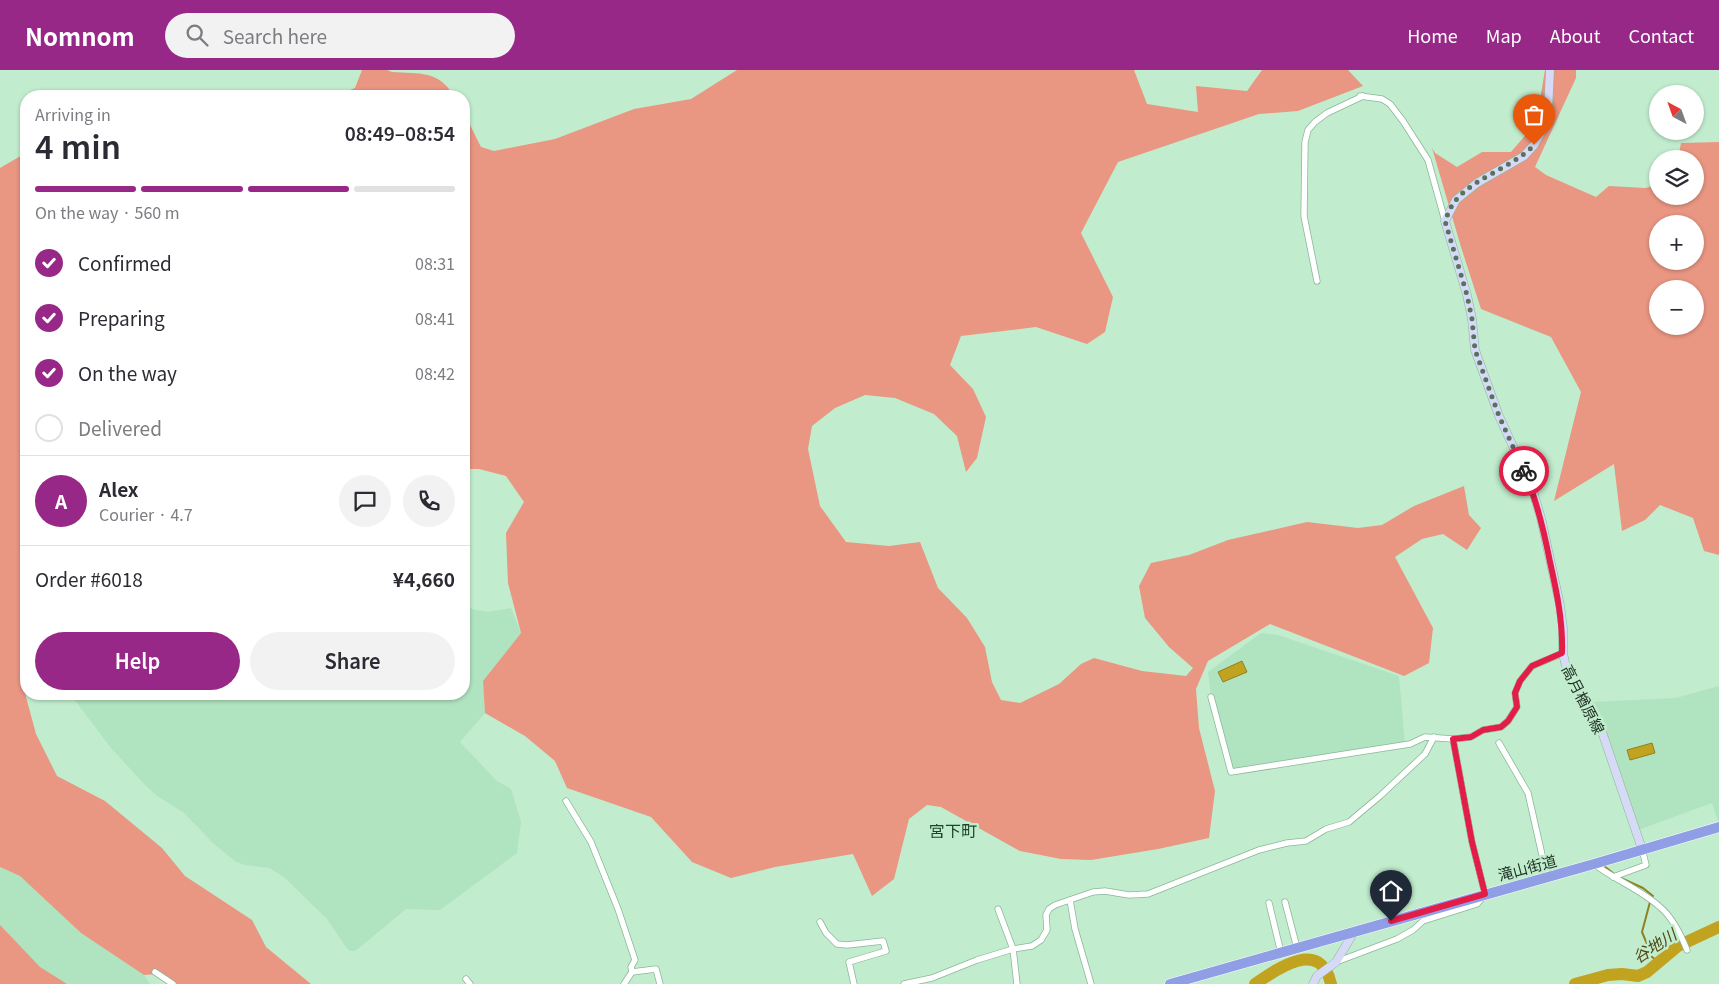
<!DOCTYPE html>
<meta charset="utf-8">
<style>
body{margin:0;font-family:Georgia,"Noto Sans JP",serif;background:#f2f2f3;color:#2b2b33;height:100vh;display:flex;flex-direction:column;font-size:19px;white-space:nowrap}
*{box-sizing:border-box;margin:0}
p{font-size:16px;color:#7c7c81}
.icon{flex:none;width:28px;height:28px;fill:none;stroke:currentColor;stroke-width:2;stroke-linecap:round;stroke-linejoin:round}
.map{position:relative;flex:1;overflow:hidden}
.panel{position:absolute;left:20px;top:20px;width:450px;height:610px;display:flex;flex-direction:column;background:#fff;border-radius:20px;box-shadow:0 1px 4px #0004}
.panel>*{flex:none}
.needle{width:32px;rotate:319deg}
.fabs{position:absolute;left:1649px;top:15px;display:grid;gap:10px}
.fabs a{display:grid;place-items:center;width:55px;height:55px;border-radius:50%;background:#fff;box-shadow:0 1px 4px #0004;font-size:25px}
.pin{position:absolute;display:grid;place-items:center;width:42px;height:42px;color:#fff;margin:-51px -21px;border-radius:50% 50% 50% 0;rotate:-45deg;box-shadow:0 0 5px #0007}
.pin .icon{rotate:45deg}
.courier{position:absolute;display:grid;place-items:center;width:50px;height:50px;margin:-25px;border:4px solid #e11d48;border-radius:50%;background:#fff;color:#222;box-shadow:0 1px 6px #0007}
.overview em{font-style:normal;font-weight:600}
.overview div{display:flex;flex-direction:column-reverse}
.overview{display:flex;align-items:center;justify-content:space-between;height:85px;padding:0 15px}
h1{font-size:32px;font-weight:600;line-height:38px}
.bar{display:grid;grid-template-columns:repeat(4,1fr);gap:8px 5px;align-content:center;height:60px;padding:0 15px}
.bar i{height:6px;border-radius:4px;background:#e1e1e2}
.bar .selected{background:#982888}
.bar p{grid-column:span 4}
.line{display:flex;align-items:center;gap:12px;padding:0 15px;border-top:1px solid #e1e1e2}
.line div{flex:1}
.round{display:grid;place-items:center;flex:none;width:52px;height:52px;border-radius:26px;background:#f2f2f3}
ol{padding:0 15px;list-style:none}
li{display:flex;align-items:center;gap:15px;height:55px}
li p{margin-inline-start:auto}
li .icon{padding:5px;border-radius:50%;background:#982888;color:#fff;stroke-width:4}
li:last-child{color:#7c7c81}
li i{width:28px;height:28px;border:2px solid #e1e1e2;border-radius:50%}
.action{display:flex;gap:10px;margin-top:auto;padding:10px 15px}
.action a{flex:1;height:58px;border-radius:30px;background:#982888;color:#fff;font-size:20px;font-weight:600;line-height:58px;text-align:center}
.action a+a{background:#f2f2f3;color:#2b2b33}
header{display:flex;align-items:center;gap:30px;box-sizing:border-box;height:70px;padding:0 25px;background:#982888;color:#fff}
header strong{font-size:24px}
nav{display:flex;gap:28px;margin-inline-start:auto;font-size:18px}
.search{width:350px;height:45px;background:#f2f2f3;display:flex;align-items:center;gap:12px;box-sizing:border-box;padding:0 18px;border-radius:28px;color:#7c7c81;font-size:19px}
.map>svg:first-child{display:block}
</style>
<header>
<strong>Nomnom</strong>
<div class="search"><svg class="icon" aria-label="search" viewBox="0 0 24 24"><circle cx="10" cy="10" r="6"/><path d="M15 15l6 6"/></svg>Search here</div>
<nav><a>Home</a><a>Map</a><a>About</a><a>Contact</a></nav>
</header>
<div class="map">
<svg width="1719" height="914" viewBox="0 0 1719 914">
<rect width="100%" height="100%" fill="#c1edce"/>
<g fill="#b0e3bf">
<path d="M 464,536 L 476,540 L 488,542 L 511,538 L 521,563 L 483,611 L 485,643 L 460,672 L 497,711 L 511,719 L 521,752 L 517,783 L 440,840 L 406,839 L 359,878 L 354,881 L 350,881 L 346,877 L 327,849 L 284,807 L 269,798 L 245,795 L 236,792 L 213,773 L 183,742 L 157,726 L 146,716 L 111,678 L 70,624 L 464,624 Z"/>
<path d="M 1261,563 L 1278,565 L 1399,606 L 1405,675 L 1231,702 L 1211,627 L 1208,602 Z"/>
<path d="M 1719,616 L 1719,753 L 1712,733 L 1638,760 L 1603,655 L 1591,632 L 1676,628 Z"/>
<path d="M 0,797 L 20,806 L 81,863 L 144,905 L 150,914 L 0,914 Z"/>
</g>
<g fill="#e99682" fill-rule="evenodd">
<path d="M 362,0 L 387,0 L 392,2 C 420,4 438,0 454,26 L 335,26 L 355,18 Z"/>
<path d="M 737,0 L 1134,0 L 1147,34 L 1198,42 L 1196,16 L 1247,21 L 1262,0 L 1348,0 L 1363,16 L 1298,41 L 1259,44 L 1118,92 L 1081,163 L 1113,227 L 1105,262 L 1087,274 L 1036,257 L 961,266 L 950,295 L 973,319 L 986,347 L 977,388 L 966,402 L 957,366 L 934,344 L 895,328 L 865,325 L 835,338 L 812,356 L 808,379 L 820,436 L 846,472 L 889,476 L 920,472 L 938,518 L 967,548 L 985,577 L 992,612 L 1001,630 L 1020,633 L 1059,614 L 1081,594 L 1094,588 L 1142,601 L 1186,606 L 1193,598 L 1169,577 L 1145,548 L 1139,516 L 1151,493 L 1189,485 L 1228,470 L 1307,452 L 1358,458 L 1382,455 L 1414,436 L 1464,416 L 1469,445 L 1481,458 L 1467,480 L 1443,464 L 1422,469 L 1395,487 L 1433,558 L 1429,593 L 1404,606 L 1270,554 L 1208,591 L 1196,619 L 1199,658 L 1215,721 L 1209,768 L 1158,779 L 1091,790 L 1061,789 L 1020,781 L 941,737 L 927,735 L 909,749 L 894,809 L 872,826 L 853,784 L 775,797 L 731,808 L 692,792 L 651,747 L 567,718 L 555,691 L 525,666 L 485,643 L 483,611 L 521,563 L 508,513 L 506,463 L 524,432 L 506,406 L 479,399 L 464,399 L 464,43 L 481,77 L 494,81 L 555,69 L 634,39 L 691,29 Z"/>
<path d="M 1545,0 L 1576,0 L 1576,8 L 1535,97 L 1546,105 L 1596,127 L 1609,116 L 1645,118 L 1657,115 L 1658,126 L 1695,126 L 1695,89 L 1678,89 L 1681,73 L 1719,72 L 1719,485 L 1704,481 L 1693,448 L 1660,435 L 1645,450 L 1622,461 L 1614,394 L 1554,431 L 1581,322 L 1551,267 L 1481,239 L 1461,177 L 1432,78 L 1435,83 L 1457,97 L 1482,82 L 1511,82 L 1536,53 ZM 1658,154 L 1695,154 L 1695,191 L 1658,191 ZM 1658,219 L 1695,219 L 1695,256 L 1658,256 Z"/>
<path d="M 26,79 L 26,590 L 22,595 L 26,627 L 36,664 L 57,706 L 105,731 L 162,778 L 185,806 L 252,850 L 266,877 L 311,914 L 175,914 L 157,904 L 144,905 L 81,863 L 20,806 L 0,797 L 0,98 L 24,84 Z"/>
<path d="M 0,855 L 40,897 L 67,914 L 0,914 Z"/>
</g>
<g fill="#c2a320" stroke="#918021">
<path d="M 1242,591 L 1247,602 L 1223,612 L 1218,602 Z"/>
<path d="M 1652,673 L 1655,683 L 1630,690 L 1627,680 Z"/>
</g>
<g fill="none" stroke-linecap="round" stroke-linejoin="round">
<g stroke="#918021" stroke-width="2">
<path d="M 1604,796 L 1613,803"/>
<path d="M 1621,808 L 1643,818 L 1653,826"/>
<path d="M 1647,874 L 1642,862 L 1650,832"/>
<path d="M 1650,881 L 1652,887 L 1659,892"/>
</g>
<g stroke="#c2a320" stroke-width="12">
<path d="M 1255,914 C 1278,898 1321,868 1331,914"/>
<path d="M 1575,914 L 1608,905 L 1622,904 L 1638,906 L 1647,902 L 1678,876 L 1719,857"/>
</g>
<defs>
<g id="minor">
<path d="M 1360,26 L 1382,29 L 1390,34 L 1403,51 L 1428,90 L 1445,151"/>
<path d="M 1317,211 L 1304,146 L 1305,72 L 1308,60 L 1315,52 L 1327,43 L 1363,26"/>
<path d="M 1211,627 L 1231,702 L 1410,674 L 1425,667 L 1453,669 L 1471,667 L 1483,660 L 1501,657 L 1508,651 L 1517,637 L 1515,623 L 1520,611 L 1532,596 L 1563,583"/>
<path d="M 1499,673 L 1528,723 L 1547,807"/>
<path d="M 566,731 L 591,772 L 618,839 L 635,890 L 631,897 L 632,902 L 656,899 L 660,914"/>
<path d="M 1594,794 C 1615,810 1640,819 1660,837 C 1672,847 1681,865 1687,880"/>
<path d="M 1613,807 L 1646,795 L 1642,779"/>
<path d="M 1070,830 L 1075,859 L 1091,914"/>
<path d="M 1285,832 L 1297,878"/>
<path d="M 1269,833 L 1281,883"/>
<path d="M 998,839 L 1013,879 L 1017,914"/>
<path d="M 820,852 L 826,863 L 837,874 L 847,875 L 883,871 L 886,881 L 849,892 L 854,914"/>
<path d="M 1336,892 L 1397,869 L 1413,860 L 1423,851 L 1477,834 L 1485,824 L 1472,772 L 1453,669"/>
<path d="M 155,902 L 173,914"/>
<path d="M 466,909 L 470,914"/>
<path d="M 624,914 L 632,902"/>
<path d="M 904,914 L 932,908 L 977,890 L 1013,879 L 1032,876 L 1041,870 L 1047,860 L 1046,845 L 1049,839 L 1055,835 L 1093,822 L 1105,821 L 1129,825 L 1148,824 L 1259,780 L 1287,773 L 1306,771 L 1326,759 L 1349,752 L 1380,726 L 1425,684 L 1434,667"/>
</g>
<g id="secondary">
<path d="M 1550,0 L 1548,40 L 1543,59 L 1534,75 L 1524,86 L 1477,113 L 1456,130 L 1445,151 L 1467,225 L 1472,249 L 1475,280 L 1499,346 L 1532,418 L 1541,448 L 1560,535 L 1563,558 L 1563,583 L 1567,602 L 1591,639 L 1600,656 L 1642,779"/>
<path d="M 1313,914 L 1317,906 L 1336,892 L 1354,862"/>
</g>
<path id="trunk" d="M 1170,914 L 1594,794 L 1719,757"/>
</defs>
<use href="#minor" stroke="#8bb698" stroke-width="7"/>
<use href="#secondary" stroke="#8bb698" stroke-width="9"/>
<use href="#trunk" stroke="#fff" stroke-width="11"/>
<use href="#minor" stroke="#fff" stroke-width="5.5"/>
<use href="#secondary" stroke="#d6daf6" stroke-width="8"/>
<use href="#trunk" stroke="#909ee6" stroke-width="10"/>
</g>
<g fill="none" stroke-linecap="round" stroke-linejoin="round">
<path stroke="#57725f" stroke-width="5" stroke-dasharray="0 9" d="M 1524,401 L 1499,346 L 1475,280 L 1472,249 L 1467,225 L 1445,151 C 1448,144 1451,135 1456,130 C 1475,107 1512,98 1534,75"/>
<path stroke="#e11d48" stroke-width="6" d="M 1391,851 L 1485,824 L 1472,772 L 1453,669 L 1471,667 L 1483,660 L 1501,657 L 1508,651 L 1517,637 L 1515,623 L 1520,611 L 1532,596 L 1562,583 C 1563,552 1557,523 1550,492 C 1544,461 1537,430 1524,401"/>
</g>
<g text-anchor="middle" dominant-baseline="central" stroke-width="5" stroke-linejoin="round" paint-order="stroke">
<g font-size="15" fill="#1e2f23" stroke="#c1edce">
<text transform="translate(1584 629) rotate(63)">高月楢原線</text>
<text transform="translate(1527 797) rotate(-15)">滝山街道</text>
</g>
<g font-size="16" fill="#1d452c" stroke="#c1edce">
<text x="953" y="760">宮下町</text>
</g>
<g font-size="16" font-style="italic" fill="#514513" stroke="#c1edce">
<text transform="translate(1654 875) rotate(-33)">谷地川</text>
</g>
</g>
</svg>
<div class="fabs">
<a><svg class="needle" viewBox="-14 -14 28 28"><path d="M0-13l5 13h-10z" fill="#e53935"/><path d="M0 13l5-13h-10z" fill="#7c7c81"/></svg></a>
<a><svg class="icon" aria-label="layers" viewBox="0 0 24 24"><path d="M12 4l9 5-9 5-9-5zM3 14l9 5 9-5"/></svg></a>
<a>+</a>
<a>−</a>
</div>
<div class="pin" style="left:1534px;top:75px;background:#ea580c"><svg class="icon" aria-label="bag" viewBox="0 0 24 24"><path d="M5 8h14l-1 12H6zM9 8a3 3 0 0 1 6 0"/></svg></div>
<div class="pin" style="left:1391px;top:851px;background:#1f2937"><svg class="icon" aria-label="home" viewBox="0 0 24 24"><path d="M3 11l9-7 9 7M6 9v11h12V9"/></svg></div>
<div class="courier" style="left:1524px;top:401px"><svg class="icon" aria-label="bike" viewBox="0 0 24 24"><circle cx="6" cy="16" r="4"/><circle cx="18" cy="16" r="4"/><path d="M6 16l4-8h5l3 8M10 8l3 8H6M13 5h3"/></svg></div>
<section class="panel">
<div class="overview"><div><h1>4 min</h1><p>Arriving in</p></div><em>08:49–08:54</em></div>
<div class="bar"><i class="selected"></i><i class="selected"></i><i class="selected"></i><i></i><p>On the way · 560 m</p></div>
<ol>
<li><svg class="icon" aria-label="check" viewBox="0 0 24 24"><path d="M5 12l5 5 9-10"/></svg>Confirmed<p>08:31</p></li>
<li><svg class="icon" aria-label="check" viewBox="0 0 24 24"><path d="M5 12l5 5 9-10"/></svg>Preparing<p>08:41</p></li>
<li><svg class="icon" aria-label="check" viewBox="0 0 24 24"><path d="M5 12l5 5 9-10"/></svg>On the way<p>08:42</p></li>
<li><i></i>Delivered</li>
</ol>
<div class="line" style="height:90px"><b class="round" style="background:#982888;color:#fff">A</b><div><b>Alex</b><p>Courier · 4.7</p></div><a class="round"><svg class="icon" aria-label="chat" viewBox="0 0 24 24"><path d="M4 5h16v11H9l-5 4z"/></svg></a><a class="round"><svg class="icon" aria-label="phone" viewBox="0 0 24 24"><path d="M5 4h4l2 5-3 2q2 4 5 5l2-3 5 2v4C11 20 4 13 5 4z"/></svg></a></div>
<div class="line" style="height:65px"><div>Order #6018</div><b>¥4,660</b></div>
<div class="action"><a>Help</a><a>Share</a></div>
</section>
</div>
